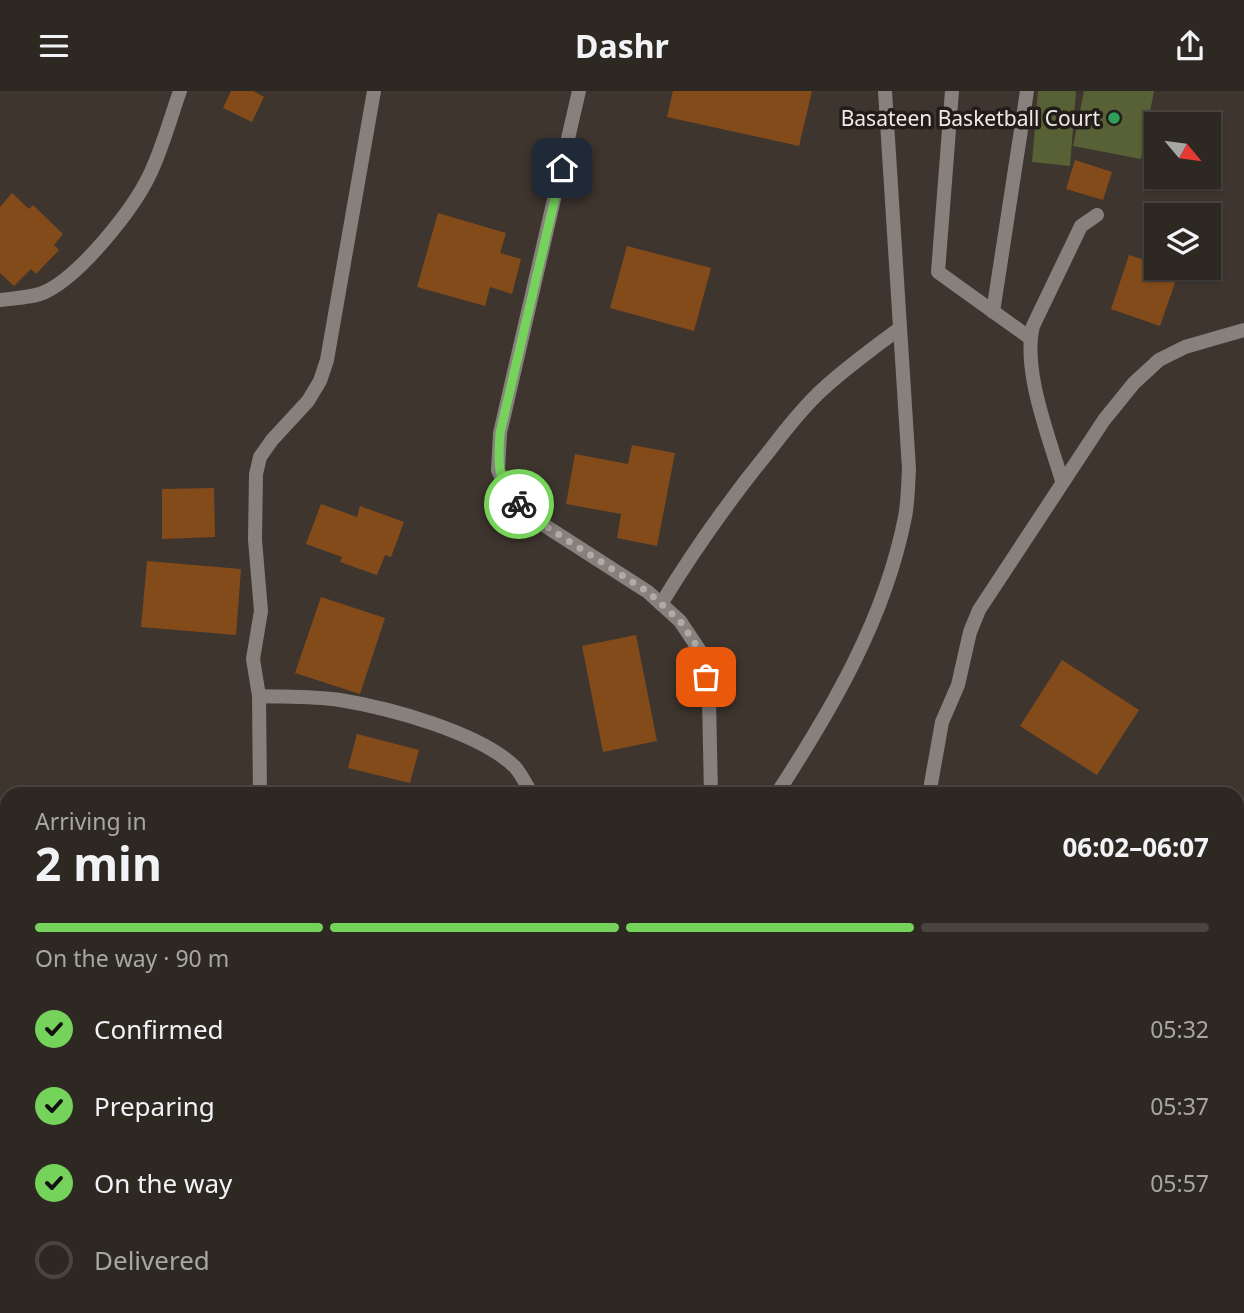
<!DOCTYPE html>
<meta charset="utf-8">
<style>
body{margin:0;font-family:"Noto Sans",sans-serif;background:#3a342f;color:#f1f3f6;height:100vh;display:flex;flex-direction:column;font-size:26px;white-space:nowrap}
*{box-sizing:border-box;margin:0}
p{font-size:23px;color:#a7a6a5}
.icon{flex:none;width:38px;height:38px;fill:none;stroke:currentColor;stroke-width:2;stroke-linecap:round;stroke-linejoin:round}
.map{position:relative;flex:1;overflow:hidden}
.sheet{position:absolute;left:0px;top:696px;width:1244px;height:527px;display:flex;flex-direction:column;background:#2e2822;border-radius:21px 21px 0 0;box-shadow:0 2px 5px #0004,0 0 0 2px #494440}
.sheet>*{flex:none}
.needle{width:46px;rotate:119deg}
.tools{position:absolute;left:1144px;top:21px;display:grid;gap:14px}
.tools a{display:grid;place-items:center;width:77px;height:77px;border-radius:0px;background:#2e2822;box-shadow:0 2px 5px #0004,0 0 0 2px #494440;font-size:35px}
.pin{position:absolute;display:grid;place-items:center;width:60px;height:60px;color:#fff;margin:-30px;border-radius:14px;box-shadow:0 4px 10px #0006}
.courier{position:absolute;display:grid;place-items:center;width:70px;height:70px;margin:-35px;border:5px solid #75d25b;border-radius:50%;background:#fff;color:#222;box-shadow:0 2px 9px #0007}
.overview em{font-style:normal;font-weight:700}
.overview div{display:flex;flex-direction:column-reverse}
.overview{display:flex;align-items:center;justify-content:space-between;height:119px;padding:0 35px}
h1{font-size:46px;font-weight:700;line-height:52px}
.bar{display:grid;grid-template-columns:repeat(4,1fr);gap:10px 7px;align-content:center;height:84px;padding:0 35px}
.bar i{height:9px;border-radius:5px;background:#494440}
.bar .current{background:#75d25b}
.bar p{grid-column:span 4}
ol{padding:0 35px;list-style:none}
li{display:flex;align-items:center;gap:21px;height:77px}
li p{margin-inline-start:auto}
li .icon{padding:7px;border-radius:50%;background:#75d25b;color:#111;stroke-width:4}
li:last-child{color:#a7a6a5}
li i{width:38px;height:38px;border:4px solid #494440;border-radius:50%}
header{display:flex;justify-content:space-between;align-items:center;height:91px;padding:0 35px;background:#2e2822;font-size:32px;font-weight:700}
.map>svg:first-child{display:block}
</style>
<header><svg class="icon" aria-label="menu" viewBox="0 0 24 24"><path d="M4 6h16M4 12h16M4 18h16"/></svg>Dashr<svg class="icon" aria-label="share" viewBox="0 0 24 24"><path d="M12 15V3M7 8l5-5 5 5M5 13v7h14v-7"/></svg></header>
<div class="map">
<svg width="1244" height="1222" viewBox="0 0 1244 1222">
<rect width="100%" height="100%" fill="#3e352e"/>
<g fill="#586135">
<path d="M 1038,0 L 1076,0 L 1070,75 L 1032,71 Z"/>
<path d="M 1084,0 L 1154,0 L 1141,68 L 1073,55 Z"/>
</g>
<g fill="#844b1a">
<path d="M 231,0 L 253,0 L 264,6 L 252,31 L 223,17 Z"/>
<path d="M 673,0 L 812,0 L 799,55 L 667,26 Z"/>
<path d="M 1075,69 L 1112,81 L 1103,109 L 1066,98 Z"/>
<path d="M 12,102 L 29,118 L 33,114 L 63,143 L 54,154 L 59,159 L 36,183 L 31,178 L 14,195 L 0,182 L 0,116 Z"/>
<path d="M 438,122 L 506,142 L 500,162 L 521,168 L 512,203 L 490,196 L 485,215 L 417,196 Z"/>
<path d="M 627,155 L 711,177 L 694,240 L 610,217 Z"/>
<path d="M 1129,164 L 1157,173 L 1157,177 L 1168,177 L 1179,180 L 1160,235 L 1111,218 Z"/>
<path d="M 632,354 L 675,362 L 657,455 L 617,447 L 621,423 L 566,413 L 575,363 L 628,373 Z"/>
<path d="M 214,397 L 215,446 L 162,448 L 162,398 Z"/>
<path d="M 321,413 L 357,426 L 360,415 L 404,431 L 391,466 L 385,464 L 377,484 L 340,471 L 342,466 L 306,453 Z"/>
<path d="M 147,470 L 241,478 L 236,544 L 141,536 Z"/>
<path d="M 321,506 L 385,527 L 360,603 L 295,582 Z"/>
<path d="M 636,544 L 657,650 L 603,661 L 582,555 Z"/>
<path d="M 1062,569 L 1139,619 L 1097,684 L 1020,635 Z"/>
<path d="M 357,643 L 419,659 L 410,692 L 348,677 Z"/>
<path d="M 1237,952 L 1244,955 L 1244,1002 L 1237,1015 Z"/>
</g>
<g fill="none" stroke-linecap="round" stroke-linejoin="round">
<g stroke="#86817d" stroke-width="14">
<path d="M 952,0 L 938,181 L 1030,247"/>
<path d="M 993,221 L 1027,0"/>
</g>
<g stroke="#86817d" stroke-width="14">
<path d="M 579,0 L 500,342 L 498,379 L 508,402 L 533,427 L 648,501 L 680,530 L 704,566 L 709,607 L 711,704"/>
<path d="M 0,209 C 14,207 34,207 47,200 C 81,183 132,120 149,85 C 162,59 170,28 180,0"/>
<path d="M 1062,390 C 1049,346 1022,279 1033,235 L 1081,135 L 1097,124"/>
<path d="M 661,513 C 694,459 730,408 770,359 C 786,338 803,316 823,298 C 847,276 873,257 899,238"/>
<path d="M 259,605 C 285,606 313,605 340,609 C 389,617 479,641 515,676 C 522,684 527,695 532,704"/>
<path d="M 260,704 L 259,605 L 253,568 L 261,520 L 255,449 L 256,383 L 260,366 L 272,349 L 308,310 L 320,290 L 327,269 L 374,0"/>
<path d="M 776,704 C 832,618 885,528 905,426 C 908,411 908,394 909,378 L 885,0"/>
<path d="M 929,704 L 942,631 L 958,594 L 970,541 L 979,519 L 1104,329 L 1134,292 L 1159,269 L 1185,256 L 1244,239"/>
<path d="M 207,1222 L 208,1216"/>
<path d="M 604,1222 L 605,1216"/>
<path d="M 704,1222 L 706,1216"/>
</g>
</g>
<g fill="none" stroke-linecap="round" stroke-linejoin="round">
<path stroke="#b2aba5" stroke-width="7" stroke-dasharray="0 12.6" d="M 519,413 L 533,427 L 648,501 L 680,530 L 704,566 L 706,586"/>
<path stroke="#75d25b" stroke-width="9" d="M 519,413 C 496,390 498,372 500,342 L 562,77"/>
</g>
<circle fill="#2e9e5b" stroke="#221d1a" stroke-width="2.5" cx="1114" cy="27" r="7"/>
<g text-anchor="middle" dominant-baseline="central" stroke-width="7" stroke-linejoin="round" paint-order="stroke">
<g font-size="21" fill="#f0eae5" stroke="#221d1a" text-anchor="end">
<text x="1100" y="27">Basateen Basketball Court</text>
</g>
</g>
</svg>
<div class="tools">
<a><svg class="needle" viewBox="-14 -14 28 28"><path d="M0-13l5 13h-10z" fill="#e53935"/><path d="M0 13l5-13h-10z" fill="#a7a6a5"/></svg></a>
<a><svg class="icon" aria-label="layers" viewBox="0 0 24 24"><path d="M12 4l9 5-9 5-9-5zM3 14l9 5 9-5"/></svg></a>
</div>
<div class="pin" style="left:706px;top:586px;background:#ea580c"><svg class="icon" aria-label="bag" viewBox="0 0 24 24"><path d="M5 8h14l-1 12H6zM9 8a3 3 0 0 1 6 0"/></svg></div>
<div class="pin" style="left:562px;top:77px;background:#1f2937"><svg class="icon" aria-label="home" viewBox="0 0 24 24"><path d="M3 11l9-7 9 7M6 9v11h12V9"/></svg></div>
<div class="courier" style="left:519px;top:413px"><svg class="icon" aria-label="bike" viewBox="0 0 24 24"><circle cx="6" cy="16" r="4"/><circle cx="18" cy="16" r="4"/><path d="M6 16l4-8h5l3 8M10 8l3 8H6M13 5h3"/></svg></div>
<section class="sheet">
<div class="overview"><div><h1>2 min</h1><p>Arriving in</p></div><em>06:02–06:07</em></div>
<div class="bar"><i class="current"></i><i class="current"></i><i class="current"></i><i></i><p>On the way · 90 m</p></div>
<ol>
<li><svg class="icon" aria-label="check" viewBox="0 0 24 24"><path d="M5 12l5 5 9-10"/></svg>Confirmed<p>05:32</p></li>
<li><svg class="icon" aria-label="check" viewBox="0 0 24 24"><path d="M5 12l5 5 9-10"/></svg>Preparing<p>05:37</p></li>
<li><svg class="icon" aria-label="check" viewBox="0 0 24 24"><path d="M5 12l5 5 9-10"/></svg>On the way<p>05:57</p></li>
<li><i></i>Delivered</li>
</ol>
</section>
</div>
